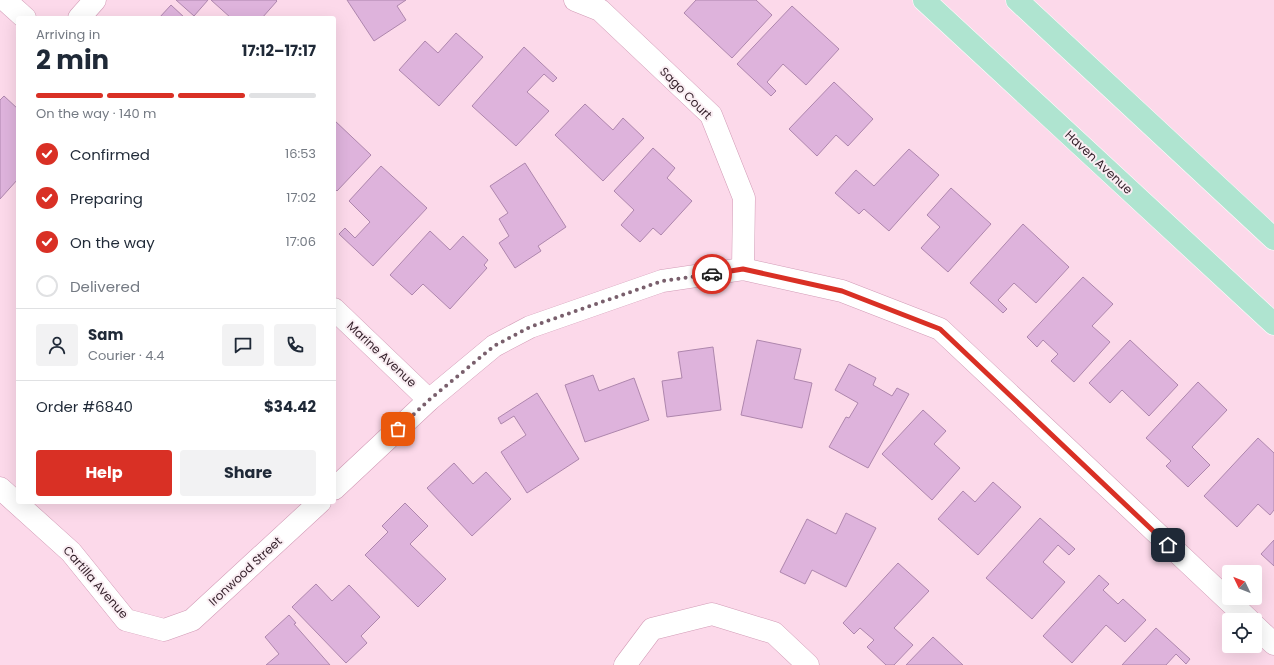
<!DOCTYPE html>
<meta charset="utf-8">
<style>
body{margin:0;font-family:Poppins,sans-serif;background:#f2f2f3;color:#1f2937;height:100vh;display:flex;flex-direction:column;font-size:15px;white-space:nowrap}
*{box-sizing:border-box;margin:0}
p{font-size:13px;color:#747a83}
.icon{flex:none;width:22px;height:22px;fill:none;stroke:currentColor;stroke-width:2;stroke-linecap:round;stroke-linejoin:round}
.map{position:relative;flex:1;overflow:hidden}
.drawer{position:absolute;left:16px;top:16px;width:320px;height:488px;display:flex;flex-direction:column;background:#fff;border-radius:4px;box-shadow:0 4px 16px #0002}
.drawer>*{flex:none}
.needle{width:26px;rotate:313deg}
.controls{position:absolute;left:1222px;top:565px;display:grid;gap:8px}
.controls a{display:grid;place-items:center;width:40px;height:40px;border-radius:4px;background:#fff;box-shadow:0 4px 16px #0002;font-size:20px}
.pin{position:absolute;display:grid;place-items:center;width:34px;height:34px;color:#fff;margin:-17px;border-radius:8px;box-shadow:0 2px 6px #0006}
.courier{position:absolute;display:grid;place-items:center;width:40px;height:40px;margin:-20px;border:3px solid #d93025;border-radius:50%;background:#fff;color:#222;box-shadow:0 1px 5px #0007}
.head em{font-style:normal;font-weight:700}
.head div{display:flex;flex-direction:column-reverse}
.head{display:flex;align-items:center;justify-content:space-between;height:68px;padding:0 20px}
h1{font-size:26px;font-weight:700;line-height:30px}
.bar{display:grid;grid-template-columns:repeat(4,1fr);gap:6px 4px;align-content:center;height:48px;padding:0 20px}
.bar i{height:5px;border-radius:3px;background:#e0e1e3}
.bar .current{background:#d93025}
.bar p{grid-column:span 4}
.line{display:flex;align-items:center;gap:10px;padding:0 20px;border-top:1px solid #e0e1e3}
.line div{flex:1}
.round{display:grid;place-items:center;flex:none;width:42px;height:42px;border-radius:4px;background:#f2f2f3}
ol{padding:0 20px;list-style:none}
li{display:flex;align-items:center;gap:12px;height:44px}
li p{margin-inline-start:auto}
li .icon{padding:4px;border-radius:50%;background:#d93025;color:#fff;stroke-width:4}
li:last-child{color:#747a83}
li i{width:22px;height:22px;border:2px solid #e0e1e3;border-radius:50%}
.button{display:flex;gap:8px;margin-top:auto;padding:8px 20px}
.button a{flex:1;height:46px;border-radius:4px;background:#d93025;color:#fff;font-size:16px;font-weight:700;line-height:46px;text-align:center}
.button a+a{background:#f2f2f3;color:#1f2937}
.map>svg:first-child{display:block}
</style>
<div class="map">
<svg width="1274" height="665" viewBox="0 0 1274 665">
<rect width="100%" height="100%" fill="#fcd9ea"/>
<g fill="#deb3dc" stroke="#ae86ad">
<path d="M 176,0 L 208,0 L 194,16 Z"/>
<path d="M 211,0 L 276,0 L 277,1 L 262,18 L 231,18 Z"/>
<path d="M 347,0 L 406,0 L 397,6 L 406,20 L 374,41 Z"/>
<path d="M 696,0 L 756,0 L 772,15 L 732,58 L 684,13 Z"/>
<path d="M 171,5 L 185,18 L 159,18 Z"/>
<path d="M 792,6 L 839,49 L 806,85 L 783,64 L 767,82 L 776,91 L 771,96 L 737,64 Z"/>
<path d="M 456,33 L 483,57 L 439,106 L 399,70 L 425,41 L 438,53 Z"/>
<path d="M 524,47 L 557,78 L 553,82 L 544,74 L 527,92 L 549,111 L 516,146 L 472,106 Z"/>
<path d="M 834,82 L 873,119 L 848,146 L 836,135 L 817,156 L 789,129 Z"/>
<path d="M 4,96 L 18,109 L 18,179 L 0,199 L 0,100 Z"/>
<path d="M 585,104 L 613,130 L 623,118 L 644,138 L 603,181 L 555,135 Z"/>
<path d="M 334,120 L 371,155 L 337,191 L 334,188 Z"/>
<path d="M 653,148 L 675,168 L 667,178 L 692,201 L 661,235 L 653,228 L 640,242 L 621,225 L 634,210 L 614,191 Z"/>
<path d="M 909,149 L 939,175 L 889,231 L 864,209 L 859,214 L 835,193 L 856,170 L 874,186 Z"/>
<path d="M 525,163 L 566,227 L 538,246 L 541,251 L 515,268 L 499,243 L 509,236 L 499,219 L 508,213 L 490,186 Z"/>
<path d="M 381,166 L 427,208 L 373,266 L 339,234 L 345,228 L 355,238 L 370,222 L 349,201 Z"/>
<path d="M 951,188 L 991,224 L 948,272 L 921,248 L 940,227 L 927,215 Z"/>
<path d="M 1023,224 L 1069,267 L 1036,303 L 1014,283 L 998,300 L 1007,309 L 1003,313 L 970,283 Z"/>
<path d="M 430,231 L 450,250 L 463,236 L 488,260 L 484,265 L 487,268 L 450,309 L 423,284 L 412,295 L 390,275 Z"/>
<path d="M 1083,277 L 1113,304 L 1092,326 L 1110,342 L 1074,382 L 1051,361 L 1058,354 L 1043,340 L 1037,347 L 1027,337 Z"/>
<path d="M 757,340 L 801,349 L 794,379 L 812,383 L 802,428 L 741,415 Z"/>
<path d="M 1130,340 L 1178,385 L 1149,416 L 1122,390 L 1110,403 L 1089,383 Z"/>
<path d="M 713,347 L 721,410 L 667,417 L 662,381 L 682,378 L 678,352 Z"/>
<path d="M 849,364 L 876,378 L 873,385 L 892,396 L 897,388 L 909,394 L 868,468 L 829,447 L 846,417 L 849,418 L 858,403 L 835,390 Z"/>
<path d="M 593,375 L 599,391 L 634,378 L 649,420 L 585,442 L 565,385 Z"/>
<path d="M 1198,382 L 1227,410 L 1192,447 L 1210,465 L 1188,487 L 1166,466 L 1171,461 L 1146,438 Z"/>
<path d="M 537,393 L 579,459 L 527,493 L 501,452 L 526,435 L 514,416 L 501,424 L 498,418 Z"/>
<path d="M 923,410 L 946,431 L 934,444 L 960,468 L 932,500 L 882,454 Z"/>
<path d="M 1258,438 L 1274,453 L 1274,510 L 1270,515 L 1258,504 L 1237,527 L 1204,496 Z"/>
<path d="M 454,463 L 473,484 L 486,472 L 511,499 L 472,536 L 427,488 Z"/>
<path d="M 993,482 L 1021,507 L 978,555 L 938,519 L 963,491 L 975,502 Z"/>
<path d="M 405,503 L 428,526 L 410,544 L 446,579 L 418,607 L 365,555 L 388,532 L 382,526 Z"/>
<path d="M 846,513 L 876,528 L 846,587 L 812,570 L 805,584 L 780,572 L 807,519 L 836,534 Z"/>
<path d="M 1040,518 L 1075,549 L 1069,555 L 1058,545 L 1043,562 L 1065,582 L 1032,619 L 986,578 Z"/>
<path d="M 1274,540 L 1274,566 L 1261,554 Z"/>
<path d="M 898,563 L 929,591 L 894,628 L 913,645 L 894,665 L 886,665 L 867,647 L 874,640 L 860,628 L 854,634 L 843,623 Z"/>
<path d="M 1099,575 L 1109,584 L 1103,590 L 1118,604 L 1123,599 L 1146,620 L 1125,642 L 1106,625 L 1072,663 L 1043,636 Z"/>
<path d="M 316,584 L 332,601 L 349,585 L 380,617 L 361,636 L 367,643 L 346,663 L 292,607 Z"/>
<path d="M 289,615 L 296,623 L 294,624 L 330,665 L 266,665 L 279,654 L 265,637 Z"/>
<path d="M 1156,628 L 1190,659 L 1186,664 L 1176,654 L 1166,665 L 1122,665 Z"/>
<path d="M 933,637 L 963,665 L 906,665 Z"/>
</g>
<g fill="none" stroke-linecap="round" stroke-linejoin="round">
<defs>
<g id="minor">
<path d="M 5,0 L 25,18"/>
<path d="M 575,0 L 600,10 L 711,115 L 744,198 L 743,269"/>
<path d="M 79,18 L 95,0"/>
<path d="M 334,309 L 429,400"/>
<path d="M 0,488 L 71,552 L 126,620 L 164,630 L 192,620 L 320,502"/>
<path d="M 334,489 L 429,400 L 494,346 L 530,327 L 662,281 L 743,269 L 842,291 L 940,329 L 1249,620"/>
<path d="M 1255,626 L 1274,644"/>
<path d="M 625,665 L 652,629 L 712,614 L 774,633 L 808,665"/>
</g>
<g id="primary">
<path d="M 924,0 L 1274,324"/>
<path d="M 1017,0 L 1274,239"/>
</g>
</defs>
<use href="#minor" stroke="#d29bb6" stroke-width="23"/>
<use href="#primary" stroke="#fff" stroke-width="23"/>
<use href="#minor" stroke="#fff" stroke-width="22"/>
<use href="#primary" stroke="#afe4d0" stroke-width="22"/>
</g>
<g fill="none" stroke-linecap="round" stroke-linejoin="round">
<path stroke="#795f6c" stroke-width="4" stroke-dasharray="0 7.2" d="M 398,429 L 429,400 L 494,346 L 530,327 L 662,281 L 712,274"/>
<path stroke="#d93025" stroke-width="5" d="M 712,274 L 743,269 L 842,291 L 940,329 L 1168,545"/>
</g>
<g text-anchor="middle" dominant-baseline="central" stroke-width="4" stroke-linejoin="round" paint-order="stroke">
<g font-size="12" fill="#321e28" stroke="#faeef3">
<text transform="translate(686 93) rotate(45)">Sago Court</text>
<text transform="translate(1099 162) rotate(43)">Haven Avenue</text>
<text transform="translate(382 354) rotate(43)">Marine Avenue</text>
<text transform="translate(245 571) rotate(-43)">Ironwood Street</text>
<text transform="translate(96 582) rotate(49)">Cartilla Avenue</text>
</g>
</g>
</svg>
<div class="controls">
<a><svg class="needle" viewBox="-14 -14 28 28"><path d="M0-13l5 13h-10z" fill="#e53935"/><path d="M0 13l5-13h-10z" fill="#747a83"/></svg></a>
<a><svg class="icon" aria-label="locate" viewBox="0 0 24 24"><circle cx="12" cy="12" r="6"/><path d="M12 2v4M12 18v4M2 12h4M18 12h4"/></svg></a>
</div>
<div class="pin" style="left:398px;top:429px;background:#ea580c"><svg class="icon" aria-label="bag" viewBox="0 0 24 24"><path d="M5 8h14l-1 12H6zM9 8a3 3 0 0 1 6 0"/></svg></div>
<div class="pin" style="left:1168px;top:545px;background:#1f2937"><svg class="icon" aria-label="home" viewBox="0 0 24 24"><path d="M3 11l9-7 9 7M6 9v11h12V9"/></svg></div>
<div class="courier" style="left:712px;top:274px"><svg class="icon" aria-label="car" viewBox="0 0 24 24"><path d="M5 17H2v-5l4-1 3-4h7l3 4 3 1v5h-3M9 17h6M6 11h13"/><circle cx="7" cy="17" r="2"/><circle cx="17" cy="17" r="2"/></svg></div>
<section class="drawer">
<div class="head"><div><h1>2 min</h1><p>Arriving in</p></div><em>17:12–17:17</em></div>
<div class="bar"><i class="current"></i><i class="current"></i><i class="current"></i><i></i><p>On the way · 140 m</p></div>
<ol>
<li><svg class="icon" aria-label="check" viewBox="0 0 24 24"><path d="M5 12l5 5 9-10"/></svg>Confirmed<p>16:53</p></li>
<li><svg class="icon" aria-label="check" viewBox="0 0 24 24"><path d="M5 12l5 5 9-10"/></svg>Preparing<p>17:02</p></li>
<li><svg class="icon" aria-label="check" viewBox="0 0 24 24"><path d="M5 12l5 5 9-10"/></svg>On the way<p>17:06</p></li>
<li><i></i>Delivered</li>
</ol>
<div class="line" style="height:72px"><a class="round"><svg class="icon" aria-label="person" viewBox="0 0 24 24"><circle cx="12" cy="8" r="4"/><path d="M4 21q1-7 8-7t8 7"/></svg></a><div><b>Sam</b><p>Courier · 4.4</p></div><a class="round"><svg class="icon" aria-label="chat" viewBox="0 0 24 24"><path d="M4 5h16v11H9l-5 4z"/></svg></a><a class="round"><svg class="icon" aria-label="phone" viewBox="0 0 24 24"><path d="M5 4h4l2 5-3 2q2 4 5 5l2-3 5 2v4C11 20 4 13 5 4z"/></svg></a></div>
<div class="line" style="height:52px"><div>Order #6840</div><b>$34.42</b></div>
<div class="button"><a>Help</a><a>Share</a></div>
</section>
</div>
